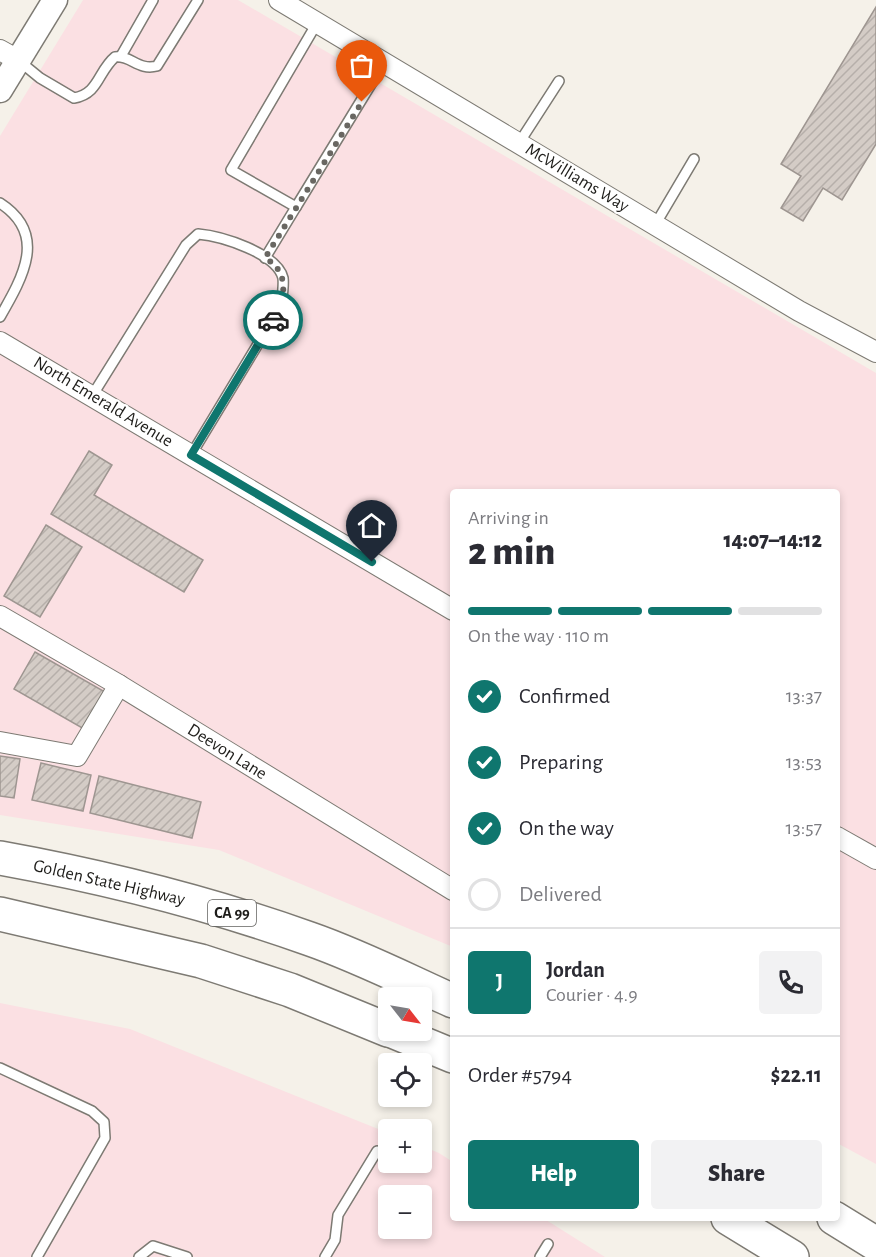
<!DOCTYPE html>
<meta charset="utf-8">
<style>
body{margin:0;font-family:"Alegreya Sans",sans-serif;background:#f2f2f3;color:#2b2b33;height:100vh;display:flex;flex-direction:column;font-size:22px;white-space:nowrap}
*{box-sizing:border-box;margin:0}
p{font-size:20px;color:#7c7c81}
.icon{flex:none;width:33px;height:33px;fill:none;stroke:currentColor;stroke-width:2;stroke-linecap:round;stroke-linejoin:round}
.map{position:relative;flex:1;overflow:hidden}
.sheet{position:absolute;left:450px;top:489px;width:390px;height:732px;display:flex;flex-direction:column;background:#fff;border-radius:6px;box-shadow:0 3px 9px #0003}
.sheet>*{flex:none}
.needle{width:39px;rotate:121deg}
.fabs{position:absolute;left:378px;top:987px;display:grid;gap:12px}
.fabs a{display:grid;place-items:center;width:54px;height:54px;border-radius:6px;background:#fff;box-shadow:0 3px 9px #0003;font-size:30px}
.pin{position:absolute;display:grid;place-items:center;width:51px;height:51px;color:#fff;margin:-62px -26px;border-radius:50% 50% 50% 0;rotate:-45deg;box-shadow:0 0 6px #0007}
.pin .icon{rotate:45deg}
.courier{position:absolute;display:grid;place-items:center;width:60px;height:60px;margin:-30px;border:4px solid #0f766e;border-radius:50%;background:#fff;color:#222;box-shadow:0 2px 8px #0007}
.headline em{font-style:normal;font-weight:800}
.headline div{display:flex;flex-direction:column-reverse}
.headline{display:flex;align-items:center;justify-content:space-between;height:102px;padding:0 18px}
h1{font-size:39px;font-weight:800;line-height:45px}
.bar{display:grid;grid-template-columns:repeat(4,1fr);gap:9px 6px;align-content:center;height:72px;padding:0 18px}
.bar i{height:8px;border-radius:4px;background:#e1e1e2}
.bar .on{background:#0f766e}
.bar p{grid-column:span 4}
.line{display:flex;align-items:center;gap:15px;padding:0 18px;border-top:2px solid #e1e1e2}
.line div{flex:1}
.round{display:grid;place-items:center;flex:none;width:63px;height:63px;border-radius:6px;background:#f2f2f3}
ol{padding:0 18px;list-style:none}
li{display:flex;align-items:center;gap:18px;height:66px}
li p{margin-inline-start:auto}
li .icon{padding:6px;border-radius:50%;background:#0f766e;color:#fff;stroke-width:4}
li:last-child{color:#7c7c81}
li i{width:33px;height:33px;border:3px solid #e1e1e2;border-radius:50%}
.primary-button{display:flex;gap:12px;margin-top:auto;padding:12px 18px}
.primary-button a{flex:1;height:69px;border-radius:6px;background:#0f766e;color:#fff;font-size:24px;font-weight:800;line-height:69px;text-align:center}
.primary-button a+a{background:#f2f2f3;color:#2b2b33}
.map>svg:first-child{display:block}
</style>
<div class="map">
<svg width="876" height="1257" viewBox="0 0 876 1257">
<defs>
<pattern id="building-hatch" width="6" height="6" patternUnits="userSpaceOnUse" patternTransform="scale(1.5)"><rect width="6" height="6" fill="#d4ccc6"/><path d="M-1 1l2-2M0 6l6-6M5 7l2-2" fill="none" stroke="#b6afaa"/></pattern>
</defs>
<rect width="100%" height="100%" fill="#f5f1e9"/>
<g fill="#fbe0e3" fill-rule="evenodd">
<path d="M 83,0 L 238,0 L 876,373 L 876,1164 L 837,1143 L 837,492 L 453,492 L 453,947 L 219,850 L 0,815 L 0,136 Z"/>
<path d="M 0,1003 L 130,1029 L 388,1133 L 388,1162 L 422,1162 L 422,1146 L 439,1153 L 453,1162 L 453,1218 L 543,1218 L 605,1257 L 0,1257 ZM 388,1196 L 422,1196 L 422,1228 L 388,1228 Z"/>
</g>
<g fill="url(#building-hatch)" stroke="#9e9691" stroke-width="1.5">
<path d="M 876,7 L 876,144 L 842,200 L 823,188 L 803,221 L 781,208 L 801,176 L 781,164 Z"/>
<path d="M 89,451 L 112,465 L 94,495 L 203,560 L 184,592 L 51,514 Z"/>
<path d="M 46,525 L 82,547 L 40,617 L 4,596 Z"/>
<path d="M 35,652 L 105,692 L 84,729 L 14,689 Z"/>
<path d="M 0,756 L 20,759 L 14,798 L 0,796 Z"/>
<path d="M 41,763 L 91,775 L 83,811 L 32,800 Z"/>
<path d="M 99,776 L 201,802 L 192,838 L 90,813 Z"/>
</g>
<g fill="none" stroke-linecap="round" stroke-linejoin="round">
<defs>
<g id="service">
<path d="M 317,23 L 231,170 L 296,207 L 384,63"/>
<path d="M 121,56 L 153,0"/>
<path d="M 18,60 L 40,78 L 74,98 C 99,94 98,71 115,57 C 131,55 138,71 157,66 L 198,0"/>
<path d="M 519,143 L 559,81"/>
<path d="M 0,203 C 48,234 23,277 0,317"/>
<path d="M 655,225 L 694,159"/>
<path d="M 265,258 L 296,207"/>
<path d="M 92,396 L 186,245 L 198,234 C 221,236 277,253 283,278 C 284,286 282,298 281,306 L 191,455"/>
<path d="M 0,1068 L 92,1111 L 104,1122 L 105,1138 L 37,1257"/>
<path d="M 139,1257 L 153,1246 L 187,1257"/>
<path d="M 325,1257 L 335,1240 L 338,1215 L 377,1151"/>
<path d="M 540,1257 L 548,1244"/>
</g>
<g id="minor">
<path d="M 279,0 L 799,311 L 876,352"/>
<path d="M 0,50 L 18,60"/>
<path d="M 0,342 L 453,610"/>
<path d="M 0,616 L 119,685 L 453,890"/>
<path d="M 0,742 L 77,756 L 119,685"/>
<path d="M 837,837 L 876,859"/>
</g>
<path id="tertiary" d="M 0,90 L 55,0"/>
<g id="motorway">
<path d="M 0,858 C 105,877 209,903 310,939 C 359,956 406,980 453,1001"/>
<path d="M 0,914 L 201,961 L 290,990 L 388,1030"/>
<path d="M 390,1030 L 453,1056"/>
<path d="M 728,1218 L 792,1257"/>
<path d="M 834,1218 L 876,1244"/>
</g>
</defs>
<use href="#service" stroke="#7d7a73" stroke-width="12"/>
<use href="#minor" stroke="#7d7a73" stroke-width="22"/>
<use href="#tertiary" stroke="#7d7a73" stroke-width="27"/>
<use href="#motorway" stroke="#7d7a73" stroke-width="36"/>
<use href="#service" stroke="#fff" stroke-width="9"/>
<use href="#minor" stroke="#fff" stroke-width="20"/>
<use href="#tertiary" stroke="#fff" stroke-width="24"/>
<use href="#motorway" stroke="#fff" stroke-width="33"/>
</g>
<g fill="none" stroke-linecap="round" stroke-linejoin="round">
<path stroke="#696762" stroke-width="6" stroke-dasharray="0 10.8" d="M 273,320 C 286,298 290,272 265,258 L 362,102"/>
<path stroke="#0f766e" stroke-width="8" d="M 273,320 L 191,455 L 372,562"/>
</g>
<g text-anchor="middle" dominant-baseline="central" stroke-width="4.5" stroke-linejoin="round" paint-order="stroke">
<rect fill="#fff" stroke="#62615f" stroke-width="1.5" x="208" y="900" width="48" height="26" rx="4.5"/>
<g font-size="16" font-weight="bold" fill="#1e1d1a">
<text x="232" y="913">CA 99</text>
</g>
<g font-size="18" fill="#1e1d1a" stroke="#fff">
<text transform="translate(577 178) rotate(31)">McWilliams Way</text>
<text transform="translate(103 402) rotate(31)">North Emerald Avenue</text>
<text transform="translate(227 752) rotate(32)">Deevon Lane</text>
<text transform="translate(109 883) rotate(13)">Golden State Highway</text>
</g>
</g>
</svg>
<div class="fabs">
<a><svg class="needle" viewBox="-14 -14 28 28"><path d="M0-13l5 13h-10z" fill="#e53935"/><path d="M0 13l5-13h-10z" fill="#7c7c81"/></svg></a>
<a><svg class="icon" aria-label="locate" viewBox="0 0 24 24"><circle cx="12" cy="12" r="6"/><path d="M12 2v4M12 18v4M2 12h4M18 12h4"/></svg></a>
<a>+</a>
<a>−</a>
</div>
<div class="pin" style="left:362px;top:102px;background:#ea580c"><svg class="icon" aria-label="bag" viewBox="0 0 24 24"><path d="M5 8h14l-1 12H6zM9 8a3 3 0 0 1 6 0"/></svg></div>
<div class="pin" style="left:372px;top:562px;background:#1f2937"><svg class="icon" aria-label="home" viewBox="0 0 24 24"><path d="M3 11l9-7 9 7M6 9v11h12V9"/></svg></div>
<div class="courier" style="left:273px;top:320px"><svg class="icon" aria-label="car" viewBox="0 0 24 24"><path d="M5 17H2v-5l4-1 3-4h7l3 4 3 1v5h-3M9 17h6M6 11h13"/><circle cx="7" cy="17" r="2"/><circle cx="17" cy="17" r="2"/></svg></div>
<section class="sheet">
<div class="headline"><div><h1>2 min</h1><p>Arriving in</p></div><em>14:07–14:12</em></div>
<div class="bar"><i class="on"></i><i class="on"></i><i class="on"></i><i></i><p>On the way · 110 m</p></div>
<ol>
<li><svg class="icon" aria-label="check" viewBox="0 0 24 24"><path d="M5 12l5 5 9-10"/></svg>Confirmed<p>13:37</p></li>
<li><svg class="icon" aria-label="check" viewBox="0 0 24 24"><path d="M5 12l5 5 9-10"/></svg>Preparing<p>13:53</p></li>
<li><svg class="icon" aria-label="check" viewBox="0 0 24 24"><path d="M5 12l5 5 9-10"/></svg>On the way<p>13:57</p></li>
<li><i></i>Delivered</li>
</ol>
<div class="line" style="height:108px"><b class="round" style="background:#0f766e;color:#fff">J</b><div><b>Jordan</b><p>Courier · 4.9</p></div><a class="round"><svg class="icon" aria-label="phone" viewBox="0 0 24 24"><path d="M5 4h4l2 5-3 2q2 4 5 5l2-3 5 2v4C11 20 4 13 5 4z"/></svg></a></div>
<div class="line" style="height:78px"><div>Order #5794</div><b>$22.11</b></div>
<div class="primary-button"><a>Help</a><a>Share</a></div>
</section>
</div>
